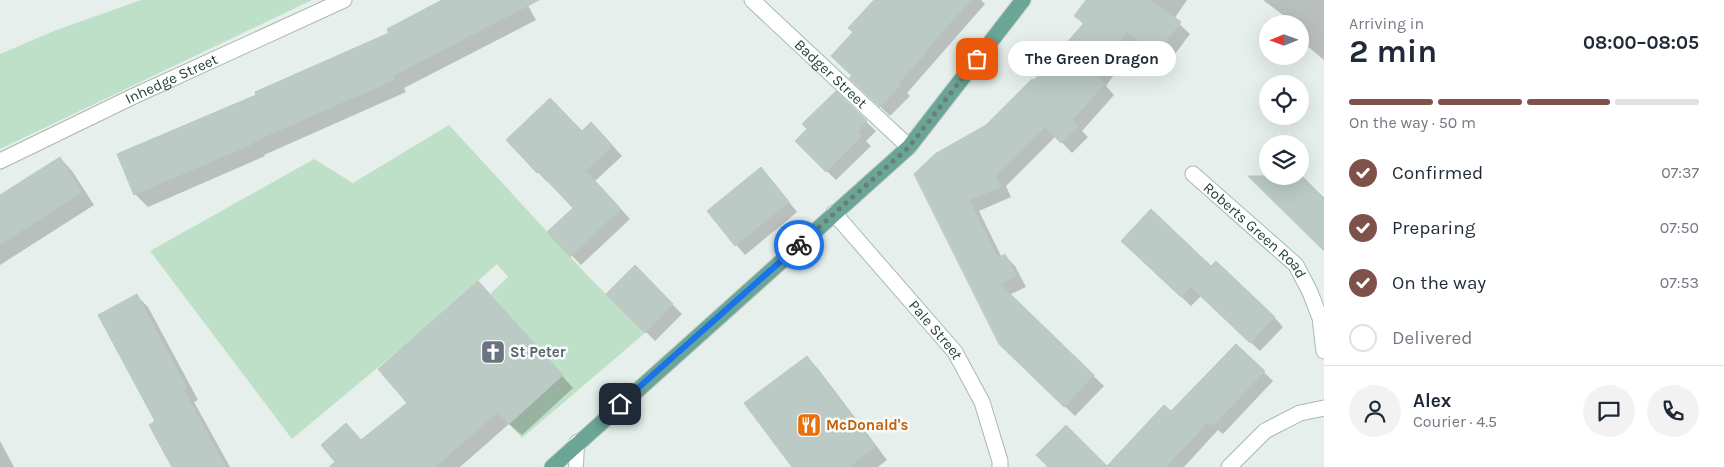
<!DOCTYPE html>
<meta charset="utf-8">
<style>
body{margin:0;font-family:Karla,sans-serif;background:#f2f2f3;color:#1f2937;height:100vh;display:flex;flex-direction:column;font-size:19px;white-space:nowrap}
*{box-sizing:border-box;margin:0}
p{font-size:16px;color:#747a83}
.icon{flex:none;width:28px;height:28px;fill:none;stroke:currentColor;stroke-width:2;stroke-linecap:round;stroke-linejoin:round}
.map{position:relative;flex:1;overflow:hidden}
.details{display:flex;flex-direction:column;background:#fff;width:400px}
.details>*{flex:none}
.needle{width:32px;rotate:269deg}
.tools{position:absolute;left:1259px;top:15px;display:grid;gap:10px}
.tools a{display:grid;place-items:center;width:50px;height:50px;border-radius:50%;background:#fff;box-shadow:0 5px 20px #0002;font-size:25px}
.pin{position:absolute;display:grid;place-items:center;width:42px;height:42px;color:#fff;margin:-21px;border-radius:10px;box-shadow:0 2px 8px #0006}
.courier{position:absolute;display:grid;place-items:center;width:50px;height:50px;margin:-25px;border:4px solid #1a73e8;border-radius:50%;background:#fff;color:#222;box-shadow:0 1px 6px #0007}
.bubble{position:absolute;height:35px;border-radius:18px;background:#fff;box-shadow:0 5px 20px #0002;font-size:16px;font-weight:700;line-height:35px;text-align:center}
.head em{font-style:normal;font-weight:700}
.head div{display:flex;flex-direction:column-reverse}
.head{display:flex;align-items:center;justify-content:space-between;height:85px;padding:0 25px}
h1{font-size:32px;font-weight:700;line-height:38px}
.bar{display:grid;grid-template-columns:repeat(4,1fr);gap:8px 5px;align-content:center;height:60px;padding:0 25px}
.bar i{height:6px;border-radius:4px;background:#e0e1e3}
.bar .current{background:#7f5249}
.bar p{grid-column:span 4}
.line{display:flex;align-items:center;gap:12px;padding:0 25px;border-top:1px solid #e0e1e3}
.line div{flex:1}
.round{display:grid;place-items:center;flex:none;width:52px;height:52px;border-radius:26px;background:#f2f2f3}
ol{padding:0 25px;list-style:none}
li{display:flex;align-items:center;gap:15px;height:55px}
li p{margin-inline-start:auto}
li .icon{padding:5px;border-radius:50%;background:#7f5249;color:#fff;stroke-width:4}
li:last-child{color:#747a83}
li i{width:28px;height:28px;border:2px solid #e0e1e3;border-radius:50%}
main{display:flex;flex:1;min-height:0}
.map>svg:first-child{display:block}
</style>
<main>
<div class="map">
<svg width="1324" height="467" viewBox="0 0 1324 467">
<rect width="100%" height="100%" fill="#e6efeb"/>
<g fill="#bfe0c8">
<path d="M 141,0 L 312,0 L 0,149 L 0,54 L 54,31 Z"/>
<path d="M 449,125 L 586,274 L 645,333 L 522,438 L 509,424 L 563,375 L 490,294 L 508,277 L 497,264 L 424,329 L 292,439 L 150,251 L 314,159 L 353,183 Z"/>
</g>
<g fill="#0003">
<path d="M 445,0 L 525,0 L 536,20 L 404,88 L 406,92 L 264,155 L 265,156 L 148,207 L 135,194 L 257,95 L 391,34 Z"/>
<path d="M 880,0 L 981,0 L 985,4 L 907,93 L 910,96 L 890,116 L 860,87 L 853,76 L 855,32 Z"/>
<path d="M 1088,0 L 1187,0 L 1174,19 L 1190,34 L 1168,63 L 1138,41 L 1106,86 L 1114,95 L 1082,131 L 1088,137 L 1072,153 L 1056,136 L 1006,186 L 1011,197 L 979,211 L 1002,258 L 1005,256 L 1015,266 L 1026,287 L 1009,295 L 1104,386 L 1075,416 L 1011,355 L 916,175 L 987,126 L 1034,82 L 1084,25 L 1076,16 Z"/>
<path d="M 1263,0 L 1324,0 L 1324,60 L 1300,40 L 1300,24 L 1295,24 Z"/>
<path d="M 836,93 L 876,131 L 866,141 L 871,146 L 836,180 L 796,141 L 809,129 Z"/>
<path d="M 582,133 L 601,133 L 622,156 L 595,181 L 630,219 L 581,265 L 549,232 L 575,208 L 549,180 L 547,182 L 538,172 Z"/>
<path d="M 60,158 L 72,171 L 94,205 L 0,265 L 0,196 Z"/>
<path d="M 770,178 L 797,212 L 745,255 L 709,212 Z"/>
<path d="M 1132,250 L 1211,268 L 1274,317 L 1283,327 L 1260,351 L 1201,296 L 1191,306 Z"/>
<path d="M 635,267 L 682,314 L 655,341 L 608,294 Z"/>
<path d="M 489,294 L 573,388 L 522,435 L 509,424 L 460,467 L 342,467 L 362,441 L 409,403 Z"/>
<path d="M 136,295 L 148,307 L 198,400 L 194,402 L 230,467 L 173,467 L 157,422 Z"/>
<path d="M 1236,345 L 1273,381 L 1223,434 L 1218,430 L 1184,467 L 1141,467 L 1171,413 Z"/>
<path d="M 807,357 L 819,370 L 887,460 L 878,467 L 793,467 Z"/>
<path d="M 0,441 L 14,467 L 0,467 Z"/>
</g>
<g fill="#bbcac4" stroke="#b8c9c2">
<path d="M 442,0 L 539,0 L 393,76 L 394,80 L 253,142 L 253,144 L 134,195 L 117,154 L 256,95 L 255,92 L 389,33 L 387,29 Z"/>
<path d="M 874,0 L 971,0 L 927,49 L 928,50 L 899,83 L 901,85 L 880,107 L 849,78 L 852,76 L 831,56 L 853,32 L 848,28 Z"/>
<path d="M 1086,0 L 1150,0 L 1181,22 L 1157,54 L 1127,32 L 1096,75 L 1105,84 L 1072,120 L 1079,126 L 1061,143 L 1045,127 L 996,175 L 1001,187 L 969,200 L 998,258 L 1005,254 L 1017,276 L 1000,284 L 1094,375 L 1064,407 L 999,344 L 914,174 L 935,154 L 986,125 L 1032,79 L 1034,80 L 1084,23 L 1074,16 Z"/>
<path d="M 836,91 L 867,121 L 858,131 L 862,136 L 826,172 L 795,141 L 807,129 L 802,124 Z"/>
<path d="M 550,98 L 582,131 L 591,122 L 613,146 L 586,171 L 621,209 L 570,257 L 547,232 L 573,208 L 539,172 L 537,173 L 506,140 Z"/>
<path d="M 60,157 L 82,192 L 0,245 L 0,195 Z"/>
<path d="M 761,167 L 789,202 L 735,246 L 707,211 Z"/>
<path d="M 1248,176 L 1302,176 L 1324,198 L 1324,251 Z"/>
<path d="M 1151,209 L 1211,266 L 1216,261 L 1275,317 L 1250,343 L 1191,287 L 1181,297 L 1121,241 Z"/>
<path d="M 635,265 L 673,304 L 645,333 L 606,294 Z"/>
<path d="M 478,281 L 563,375 L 509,424 L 497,413 L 435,467 L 329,467 L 335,462 L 321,445 L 346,423 L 361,440 L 407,403 L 378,369 Z"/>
<path d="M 137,294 L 187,388 L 184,390 L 226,467 L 172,467 L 149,425 L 155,421 L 98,315 Z"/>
<path d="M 1236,344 L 1265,371 L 1213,426 L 1208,422 L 1166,467 L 1048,467 L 1036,455 L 1066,425 L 1107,466 L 1164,405 L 1171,411 Z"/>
<path d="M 807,356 L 875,447 L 849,467 L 792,467 L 744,403 Z"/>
</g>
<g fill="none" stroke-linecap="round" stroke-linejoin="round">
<defs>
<path id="lane" d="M 576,467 L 577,442"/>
<g id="street">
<path id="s1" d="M 752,0 L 909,147"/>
<path id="s2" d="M 0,161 L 134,96 L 344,0"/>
<path id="s3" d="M 1193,174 L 1296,265 L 1310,292 L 1320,318 L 1324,351"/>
<path id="s4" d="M 834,213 L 955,352 L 982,402 L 1000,461 L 1000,467"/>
<path d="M 1229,467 L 1265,431 L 1300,413 L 1324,408"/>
</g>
<path id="primary" d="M 552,467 L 909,147 L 1023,0"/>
</defs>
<use href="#lane" stroke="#a8b8b2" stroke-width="16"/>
<use href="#street" stroke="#a8b8b2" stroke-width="17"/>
<use href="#primary" stroke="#c2cac8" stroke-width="17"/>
<use href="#lane" stroke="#fff" stroke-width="14"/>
<use href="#street" stroke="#fff" stroke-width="15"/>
<use href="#primary" stroke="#6aa596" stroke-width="15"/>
</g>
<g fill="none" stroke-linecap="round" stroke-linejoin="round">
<path stroke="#687f78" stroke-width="5" stroke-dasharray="0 9" d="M 799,245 L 909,147 L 977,59"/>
<path stroke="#1a73e8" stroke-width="6" d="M 620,404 L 799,245"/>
</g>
<defs>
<symbol id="church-square" viewBox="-11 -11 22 22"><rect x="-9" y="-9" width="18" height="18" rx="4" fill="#6b7280" stroke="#f7fbf9"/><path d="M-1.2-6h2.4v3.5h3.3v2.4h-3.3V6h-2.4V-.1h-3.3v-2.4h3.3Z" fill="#fff"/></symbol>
<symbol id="restaurant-square" viewBox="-11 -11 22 22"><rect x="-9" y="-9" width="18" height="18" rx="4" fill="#e8710a" stroke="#f7fbf9"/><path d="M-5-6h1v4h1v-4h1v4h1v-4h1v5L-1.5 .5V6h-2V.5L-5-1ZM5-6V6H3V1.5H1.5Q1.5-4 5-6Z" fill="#fff"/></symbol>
</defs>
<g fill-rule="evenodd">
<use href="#church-square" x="479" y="338" width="28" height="28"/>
<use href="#restaurant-square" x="795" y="411" width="28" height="28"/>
</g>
<g text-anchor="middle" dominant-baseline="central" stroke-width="5" stroke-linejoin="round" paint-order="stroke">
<g font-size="15" fill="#24423a" stroke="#f7fbf9">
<text stroke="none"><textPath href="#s1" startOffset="108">Badger Street</textPath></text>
<text stroke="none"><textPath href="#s2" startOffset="190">Inhedge Street</textPath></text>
<text stroke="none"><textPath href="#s3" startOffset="84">Roberts Green Road</textPath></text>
<text stroke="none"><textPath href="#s4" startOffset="155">Pale Street</textPath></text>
</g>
<g font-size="15" font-weight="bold" fill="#5b616d" stroke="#f7fbf9" text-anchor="start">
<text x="510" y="352">St Peter</text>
</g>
<g font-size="15" font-weight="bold" fill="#c56008" stroke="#f7fbf9" text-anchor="start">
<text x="826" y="425">McDonald's</text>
</g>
</g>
</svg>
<div class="tools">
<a><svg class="needle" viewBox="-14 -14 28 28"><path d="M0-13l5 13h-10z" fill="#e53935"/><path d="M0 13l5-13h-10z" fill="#747a83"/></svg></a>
<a><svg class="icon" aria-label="locate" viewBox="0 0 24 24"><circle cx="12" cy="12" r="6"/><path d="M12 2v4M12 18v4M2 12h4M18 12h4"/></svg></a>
<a><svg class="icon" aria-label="layers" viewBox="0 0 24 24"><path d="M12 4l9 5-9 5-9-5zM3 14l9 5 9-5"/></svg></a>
</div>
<div class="pin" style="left:977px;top:59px;background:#ea580c"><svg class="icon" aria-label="bag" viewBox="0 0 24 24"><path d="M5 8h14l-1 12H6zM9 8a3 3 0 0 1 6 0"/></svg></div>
<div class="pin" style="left:620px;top:404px;background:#1f2937"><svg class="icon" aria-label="home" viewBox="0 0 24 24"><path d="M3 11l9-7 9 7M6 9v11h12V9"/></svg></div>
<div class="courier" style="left:799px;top:245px"><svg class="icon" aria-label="bike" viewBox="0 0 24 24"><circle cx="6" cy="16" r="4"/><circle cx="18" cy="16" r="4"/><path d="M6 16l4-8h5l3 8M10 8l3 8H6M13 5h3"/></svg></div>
<div class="bubble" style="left:1008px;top:41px;width:168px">The Green Dragon</div>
</div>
<section class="details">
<div class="head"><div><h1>2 min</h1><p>Arriving in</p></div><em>08:00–08:05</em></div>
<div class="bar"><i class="current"></i><i class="current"></i><i class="current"></i><i></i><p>On the way · 50 m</p></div>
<ol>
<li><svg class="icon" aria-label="check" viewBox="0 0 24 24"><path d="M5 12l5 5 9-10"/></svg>Confirmed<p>07:37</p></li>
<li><svg class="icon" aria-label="check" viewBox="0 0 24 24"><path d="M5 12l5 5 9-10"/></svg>Preparing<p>07:50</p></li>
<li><svg class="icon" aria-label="check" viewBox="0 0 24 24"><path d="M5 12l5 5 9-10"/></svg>On the way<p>07:53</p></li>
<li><i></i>Delivered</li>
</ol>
<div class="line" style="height:90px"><a class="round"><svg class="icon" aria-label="person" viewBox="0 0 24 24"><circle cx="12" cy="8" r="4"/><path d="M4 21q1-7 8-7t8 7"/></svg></a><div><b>Alex</b><p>Courier · 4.5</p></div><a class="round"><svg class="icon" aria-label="chat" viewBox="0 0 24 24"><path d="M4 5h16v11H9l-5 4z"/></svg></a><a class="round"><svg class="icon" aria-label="phone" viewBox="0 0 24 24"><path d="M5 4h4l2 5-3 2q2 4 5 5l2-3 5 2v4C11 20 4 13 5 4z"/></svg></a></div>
</section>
</main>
